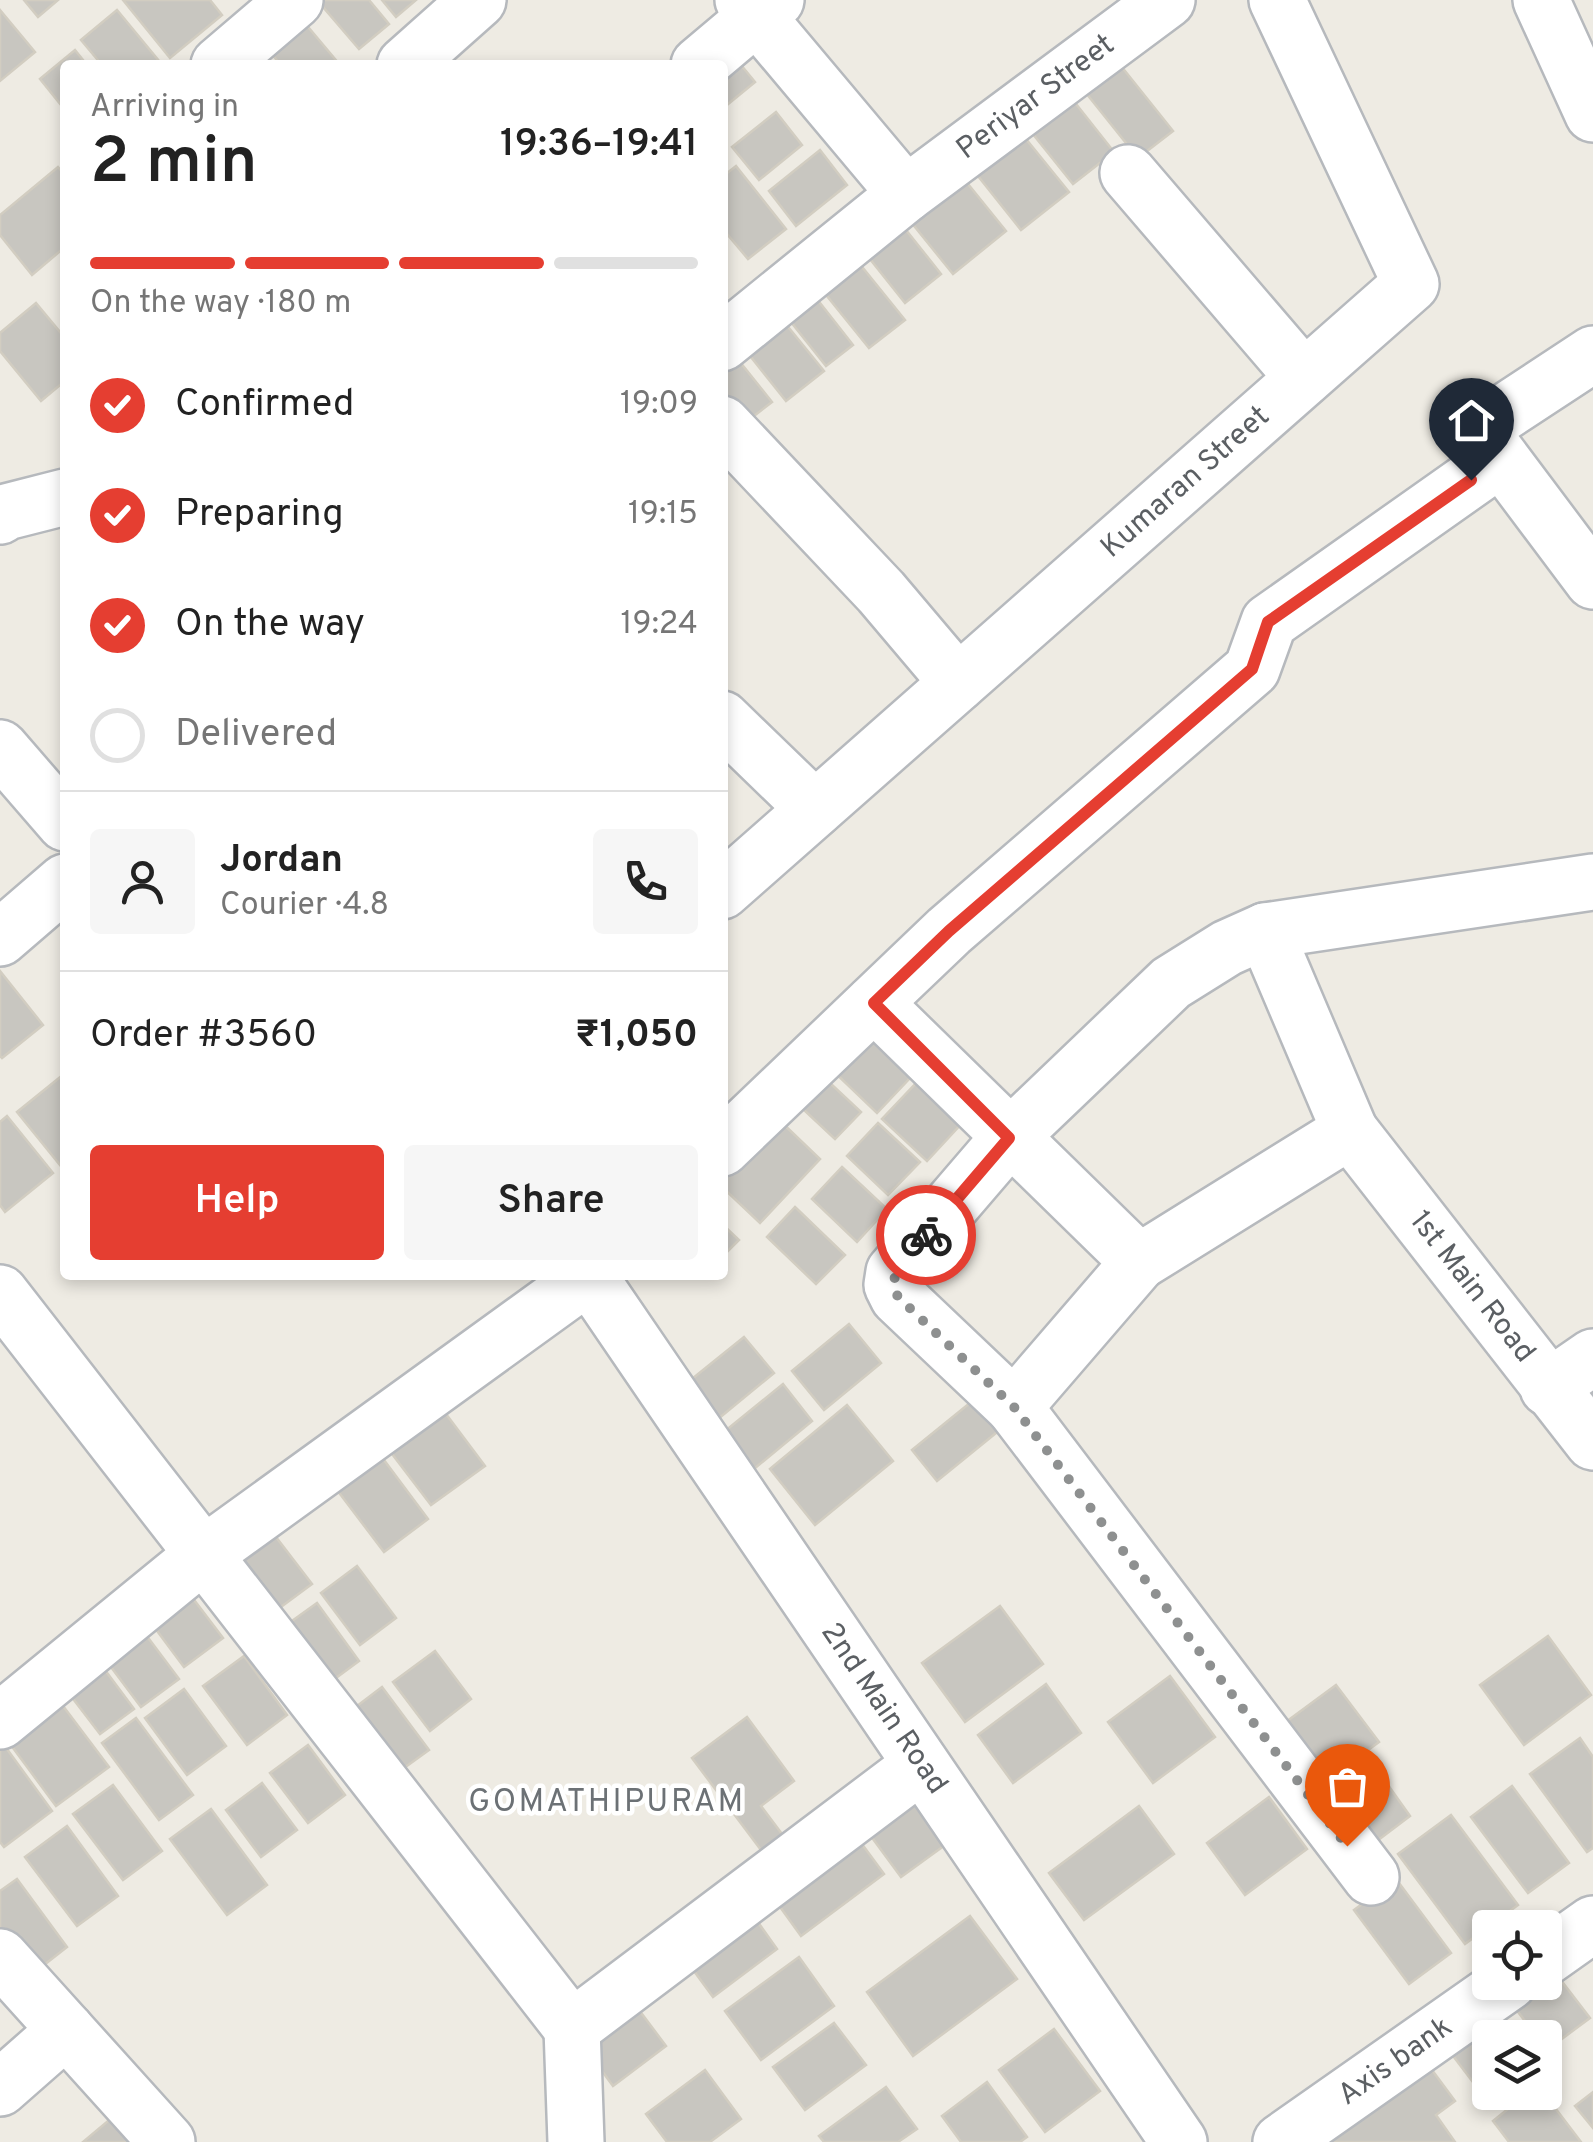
<!DOCTYPE html>
<meta charset="utf-8">
<style>
body{margin:0;font-family:Overpass,sans-serif;background:#f6f6f6;color:#222;height:100vh;display:flex;flex-direction:column;font-size:38px;white-space:nowrap}
*{box-sizing:border-box;margin:0}
p{font-size:32px;color:#767676}
.icon{flex:none;width:55px;height:55px;fill:none;stroke:currentColor;stroke-width:2;stroke-linecap:round;stroke-linejoin:round}
.map{position:relative;flex:1;overflow:hidden}
.side{position:absolute;left:60px;top:60px;width:668px;height:1220px;display:flex;flex-direction:column;background:#fff;border-radius:10px;box-shadow:0 5px 15px #0003}
.side>*{flex:none}
.tools{position:absolute;left:1472px;top:1910px;display:grid;gap:20px}
.tools a{display:grid;place-items:center;width:90px;height:90px;border-radius:10px;background:#fff;box-shadow:0 5px 15px #0003;font-size:50px}
.pin{position:absolute;display:grid;place-items:center;width:85px;height:85px;color:#fff;margin:-102px -42px;border-radius:50% 50% 50% 0;rotate:-45deg;box-shadow:0 0 10px #0007}
.pin .icon{rotate:45deg}
.courier{position:absolute;display:grid;place-items:center;width:100px;height:100px;margin:-50px;border:8px solid #e53e31;border-radius:50%;background:#fff;color:#222;box-shadow:0 2px 12px #0007}
.overview em{font-style:normal;font-weight:600}
.overview div{display:flex;flex-direction:column-reverse}
.overview{display:flex;align-items:center;justify-content:space-between;height:170px;padding:0 30px}
h1{font-size:65px;font-weight:600;line-height:75px}
.bar{display:grid;grid-template-columns:repeat(4,1fr);gap:15px 10px;align-content:center;height:120px;padding:0 30px}
.bar i{height:12px;border-radius:8px;background:#e0e0e0}
.bar .selected{background:#e53e31}
.bar p{grid-column:span 4}
.line{display:flex;align-items:center;gap:25px;padding:0 30px;border-top:2px solid #e0e0e0}
.line div{flex:1}
.round{display:grid;place-items:center;flex:none;width:105px;height:105px;border-radius:10px;background:#f6f6f6}
ol{padding:0 30px;list-style:none}
li{display:flex;align-items:center;gap:30px;height:110px}
li p{margin-inline-start:auto}
li .icon{padding:10px;border-radius:50%;background:#e53e31;color:#fff;stroke-width:4}
li:last-child{color:#767676}
li i{width:55px;height:55px;border:5px solid #e0e0e0;border-radius:50%}
.action{display:flex;gap:20px;margin-top:auto;padding:20px 30px}
.action a{flex:1;height:115px;border-radius:10px;background:#e53e31;color:#fff;font-size:40px;font-weight:600;line-height:115px;text-align:center}
.action a+a{background:#f6f6f6;color:#222}
.map>svg:first-child{display:block}
</style>
<div class="map">
<svg width="1593" height="2142" viewBox="0 0 1593 2142">
<rect width="100%" height="100%" fill="#eeebe3"/>
<g fill="#c8c6c0" stroke="#d2cdc1" stroke-width="2.5">
<path d="M 24,0 L 58,0 L 38,17 Z"/>
<path d="M 123,0 L 210,0 L 222,15 L 170,58 Z"/>
<path d="M 317,0 L 369,0 L 389,24 L 359,49 Z"/>
<path d="M 382,0 L 416,0 L 396,17 Z"/>
<path d="M 293,9 L 340,65 L 281,65 L 258,38 Z"/>
<path d="M 0,10 L 35,52 L 0,81 Z"/>
<path d="M 117,10 L 159,61 L 155,65 L 102,65 L 81,40 Z"/>
<path d="M 727,48 L 755,82 L 722,109 L 722,65 Z"/>
<path d="M 75,50 L 87,65 L 65,65 L 65,110 L 40,79 Z"/>
<path d="M 1109,51 L 1173,131 L 1138,158 L 1074,78 Z"/>
<path d="M 1061,85 L 1114,152 L 1073,184 L 1020,118 Z"/>
<path d="M 776,112 L 802,145 L 759,180 L 732,147 Z"/>
<path d="M 1013,123 L 1069,192 L 1021,230 L 966,161 Z"/>
<path d="M 820,150 L 847,185 L 796,226 L 769,191 Z"/>
<path d="M 951,163 L 1006,231 L 953,274 L 898,206 Z"/>
<path d="M 736,166 L 786,229 L 748,259 L 722,228 L 722,177 Z"/>
<path d="M 58,167 L 65,175 L 65,247 L 32,275 L 0,235 L 0,215 Z"/>
<path d="M 894,215 L 941,274 L 905,303 L 858,244 Z"/>
<path d="M 850,252 L 905,320 L 869,348 L 814,280 Z"/>
<path d="M 802,280 L 853,345 L 826,366 L 775,302 Z"/>
<path d="M 36,303 L 65,338 L 65,381 L 41,401 L 0,351 L 0,333 Z"/>
<path d="M 776,312 L 824,371 L 786,401 L 739,342 Z"/>
<path d="M 728,347 L 772,402 L 736,430 L 722,413 L 722,352 Z"/>
<path d="M 0,971 L 43,1025 L 2,1058 L 0,1056 Z"/>
<path d="M 864,1033 L 910,1078 L 877,1113 L 830,1068 Z"/>
<path d="M 815,1069 L 861,1112 L 835,1139 L 789,1096 Z"/>
<path d="M 64,1074 L 65,1076 L 64,1170 L 17,1112 Z"/>
<path d="M 919,1080 L 963,1122 L 927,1161 L 882,1119 Z"/>
<path d="M 7,1116 L 53,1173 L 5,1212 L 0,1205 L 0,1122 Z"/>
<path d="M 776,1117 L 820,1159 L 760,1223 L 722,1187 L 722,1173 Z"/>
<path d="M 878,1123 L 920,1162 L 888,1195 L 847,1156 Z"/>
<path d="M 842,1167 L 887,1209 L 857,1242 L 812,1199 Z"/>
<path d="M 795,1207 L 845,1255 L 816,1284 L 767,1237 Z"/>
<path d="M 722,1224 L 739,1240 L 722,1257 Z"/>
<path d="M 849,1324 L 881,1363 L 824,1410 L 792,1371 Z"/>
<path d="M 744,1337 L 774,1373 L 712,1424 L 682,1387 Z"/>
<path d="M 783,1384 L 812,1421 L 749,1473 L 719,1436 Z"/>
<path d="M 981,1394 L 1007,1424 L 937,1481 L 912,1450 Z"/>
<path d="M 847,1405 L 893,1461 L 815,1525 L 770,1469 Z"/>
<path d="M 440,1406 L 485,1466 L 431,1505 L 386,1446 Z"/>
<path d="M 375,1448 L 428,1519 L 384,1552 L 331,1482 Z"/>
<path d="M 266,1524 L 312,1584 L 266,1618 L 221,1557 Z"/>
<path d="M 357,1566 L 396,1618 L 360,1645 L 321,1593 Z"/>
<path d="M 185,1588 L 223,1638 L 184,1667 L 146,1616 Z"/>
<path d="M 317,1603 L 359,1661 L 321,1689 L 278,1631 Z"/>
<path d="M 1000,1606 L 1043,1664 L 965,1722 L 922,1663 Z"/>
<path d="M 140,1627 L 179,1679 L 141,1707 L 102,1655 Z"/>
<path d="M 1548,1636 L 1591,1695 L 1524,1745 L 1480,1685 Z"/>
<path d="M 435,1651 L 471,1699 L 430,1731 L 393,1682 Z"/>
<path d="M 244,1656 L 287,1715 L 247,1745 L 203,1686 Z"/>
<path d="M 96,1658 L 134,1709 L 100,1734 L 61,1683 Z"/>
<path d="M 1170,1676 L 1215,1737 L 1153,1783 L 1108,1722 Z"/>
<path d="M 1046,1684 L 1081,1733 L 1013,1783 L 978,1735 Z"/>
<path d="M 1336,1685 L 1379,1742 L 1318,1787 L 1275,1730 Z"/>
<path d="M 382,1687 L 429,1750 L 386,1781 L 340,1719 Z"/>
<path d="M 184,1689 L 226,1746 L 187,1775 L 145,1718 Z"/>
<path d="M 54,1694 L 109,1767 L 56,1806 L 2,1733 Z"/>
<path d="M 747,1717 L 794,1781 L 761,1806 L 782,1834 L 761,1850 L 692,1758 Z"/>
<path d="M 136,1718 L 193,1795 L 159,1820 L 102,1743 Z"/>
<path d="M 1580,1738 L 1593,1757 L 1593,1848 L 1587,1852 L 1530,1774 Z"/>
<path d="M 4,1745 L 52,1811 L 4,1847 L 0,1842 L 0,1748 Z"/>
<path d="M 308,1745 L 345,1795 L 308,1823 L 270,1773 Z"/>
<path d="M 1378,1771 L 1410,1816 L 1369,1847 L 1336,1802 Z"/>
<path d="M 262,1783 L 297,1830 L 261,1857 L 226,1810 Z"/>
<path d="M 113,1785 L 162,1851 L 123,1880 L 73,1814 Z"/>
<path d="M 912,1786 L 952,1840 L 901,1877 L 862,1824 Z"/>
<path d="M 1512,1786 L 1569,1863 L 1528,1893 L 1471,1817 Z"/>
<path d="M 1269,1797 L 1307,1849 L 1245,1895 L 1207,1843 Z"/>
<path d="M 1139,1806 L 1174,1854 L 1084,1920 L 1049,1873 Z"/>
<path d="M 211,1809 L 267,1885 L 227,1915 L 170,1839 Z"/>
<path d="M 1451,1815 L 1518,1905 L 1465,1944 L 1398,1854 Z"/>
<path d="M 67,1826 L 118,1896 L 77,1926 L 25,1857 Z"/>
<path d="M 853,1832 L 884,1874 L 801,1936 L 770,1893 Z"/>
<path d="M 17,1879 L 67,1947 L 30,1976 L 0,1937 L 0,1891 Z"/>
<path d="M 1396,1879 L 1451,1953 L 1409,1984 L 1354,1910 Z"/>
<path d="M 745,1904 L 777,1949 L 713,1997 L 680,1952 Z"/>
<path d="M 970,1916 L 1017,1979 L 913,2056 L 867,1992 Z"/>
<path d="M 799,1957 L 834,2006 L 761,2060 L 725,2011 Z"/>
<path d="M 1547,1962 L 1590,2018 L 1547,2050 L 1545,2038 L 1538,2038 L 1505,1995 Z"/>
<path d="M 630,1998 L 666,2046 L 613,2086 L 577,2037 Z"/>
<path d="M 1491,2007 L 1514,2038 L 1490,2038 L 1492,2092 L 1485,2098 L 1444,2044 Z"/>
<path d="M 834,2023 L 866,2065 L 805,2110 L 773,2067 Z"/>
<path d="M 1054,2029 L 1100,2091 L 1045,2132 L 999,2070 Z"/>
<path d="M 1429,2066 L 1455,2101 L 1436,2115 L 1455,2142 L 1299,2142 Z"/>
<path d="M 705,2070 L 741,2119 L 710,2142 L 667,2142 L 646,2114 Z"/>
<path d="M 987,2082 L 1027,2137 L 1020,2142 L 961,2142 L 942,2116 Z"/>
<path d="M 886,2087 L 917,2129 L 898,2142 L 824,2142 L 819,2136 Z"/>
<path d="M 1529,2092 L 1543,2092 L 1581,2142 L 1509,2142 L 1493,2121 Z"/>
<path d="M 1593,2092 L 1593,2128 L 1575,2106 Z"/>
<path d="M 114,2116 L 135,2142 L 83,2142 Z"/>
</g>
<g fill="none" stroke-linecap="round" stroke-linejoin="round">
<defs>
<g id="minor">
<path d="M 1541,0 L 1593,114"/>
<path d="M 219,65 L 295,0"/>
<path d="M 405,65 L 478,0"/>
<path d="M 699,65 L 776,0"/>
<path d="M 1128,173 L 1304,378"/>
<path id="s1" d="M 906,194 L 1167,0"/>
<path d="M 722,343 L 906,194 L 743,0"/>
<path d="M 1593,354 L 1479,429 L 1593,581"/>
<path d="M 722,424 L 881,592 L 958,683"/>
<path d="M 0,516 L 6,512 L 65,497"/>
<path d="M 722,719 L 815,809"/>
<path d="M 0,748 L 65,823"/>
<path id="s2" d="M 722,891 L 1411,284 L 1277,0"/>
<path d="M 0,938 L 65,882"/>
<path d="M 874,1003 L 1139,1262 L 1014,1407 L 1371,1877"/>
<path id="s3" d="M 1350,1131 L 1593,1442"/>
<path d="M 722,1148 L 949,931 L 1252,669 L 1269,622 L 1500,459"/>
<path d="M 1139,1262 L 1350,1131 L 1265,931"/>
<path id="s4" d="M 588,1275 L 1179,2142"/>
<path d="M 0,1293 L 572,2028 L 921,1765"/>
<path d="M 1548,1388 L 1593,1357"/>
<path d="M 1014,1407 L 898,1297 L 892,1285 L 894,1272 L 1009,1138 L 1171,983 L 1227,948 L 1265,931 L 1593,882"/>
<path d="M 0,1721 L 203,1555 L 590,1275"/>
<path d="M 0,1957 L 167,2142"/>
<path d="M 1545,1958 L 1593,1924"/>
<path d="M 572,2028 L 576,2142"/>
<path d="M 0,2088 L 66,2030"/>
<path id="s5" d="M 1281,2142 L 1509,1982"/>
</g>
</defs>
<use href="#minor" stroke="#b6b9bd" stroke-width="60"/>
<use href="#minor" stroke="#fff" stroke-width="55"/>
</g>
<g fill="none" stroke-linecap="round" stroke-linejoin="round">
<path stroke="#8e9090" stroke-width="10" stroke-dasharray="0 18" d="M 926,1235 C 909,1254 885,1271 898,1297 L 1014,1407 L 1347,1846"/>
<path stroke="#e53e31" stroke-width="12" d="M 926,1235 L 1009,1138 L 874,1003 L 949,931 L 1252,669 L 1268,622 L 1471,480"/>
</g>
<g text-anchor="middle" dominant-baseline="central" stroke-width="9" stroke-linejoin="round" paint-order="stroke">
<g font-size="30" fill="#5b5f63" stroke="#fff">
<text stroke="none"><textPath href="#s1" startOffset="162">Periyar Street</textPath></text>
<text stroke="none"><textPath href="#s2" startOffset="618">Kumaran Street</textPath></text>
<text stroke="none"><textPath href="#s3" startOffset="198">1st Main Road</textPath></text>
<text stroke="none"><textPath href="#s4" startOffset="525">2nd Main Road</textPath></text>
<text stroke="none"><textPath href="#s5" startOffset="140">Axis bank</textPath></text>
</g>
<g font-size="32" letter-spacing="2.5" fill="#6c7175" stroke="#fff">
<text x="607" y="1803">GOMATHIPURAM</text>
</g>
</g>
</svg>
<div class="tools">
<a><svg class="icon" aria-label="locate" viewBox="0 0 24 24"><circle cx="12" cy="12" r="6"/><path d="M12 2v4M12 18v4M2 12h4M18 12h4"/></svg></a>
<a><svg class="icon" aria-label="layers" viewBox="0 0 24 24"><path d="M12 4l9 5-9 5-9-5zM3 14l9 5 9-5"/></svg></a>
</div>
<div class="pin" style="left:1347px;top:1846px;background:#ea580c"><svg class="icon" aria-label="bag" viewBox="0 0 24 24"><path d="M5 8h14l-1 12H6zM9 8a3 3 0 0 1 6 0"/></svg></div>
<div class="pin" style="left:1471px;top:480px;background:#1f2937"><svg class="icon" aria-label="home" viewBox="0 0 24 24"><path d="M3 11l9-7 9 7M6 9v11h12V9"/></svg></div>
<div class="courier" style="left:926px;top:1235px"><svg class="icon" aria-label="bike" viewBox="0 0 24 24"><circle cx="6" cy="16" r="4"/><circle cx="18" cy="16" r="4"/><path d="M6 16l4-8h5l3 8M10 8l3 8H6M13 5h3"/></svg></div>
<section class="side">
<div class="overview"><div><h1>2 min</h1><p>Arriving in</p></div><em>19:36–19:41</em></div>
<div class="bar"><i class="selected"></i><i class="selected"></i><i class="selected"></i><i></i><p>On the way · 180 m</p></div>
<ol>
<li><svg class="icon" aria-label="check" viewBox="0 0 24 24"><path d="M5 12l5 5 9-10"/></svg>Confirmed<p>19:09</p></li>
<li><svg class="icon" aria-label="check" viewBox="0 0 24 24"><path d="M5 12l5 5 9-10"/></svg>Preparing<p>19:15</p></li>
<li><svg class="icon" aria-label="check" viewBox="0 0 24 24"><path d="M5 12l5 5 9-10"/></svg>On the way<p>19:24</p></li>
<li><i></i>Delivered</li>
</ol>
<div class="line" style="height:180px"><a class="round"><svg class="icon" aria-label="person" viewBox="0 0 24 24"><circle cx="12" cy="8" r="4"/><path d="M4 21q1-7 8-7t8 7"/></svg></a><div><b>Jordan</b><p>Courier · 4.8</p></div><a class="round"><svg class="icon" aria-label="phone" viewBox="0 0 24 24"><path d="M5 4h4l2 5-3 2q2 4 5 5l2-3 5 2v4C11 20 4 13 5 4z"/></svg></a></div>
<div class="line" style="height:130px"><div>Order #3560</div><b>₹1,050</b></div>
<div class="action"><a>Help</a><a>Share</a></div>
</section>
</div>
